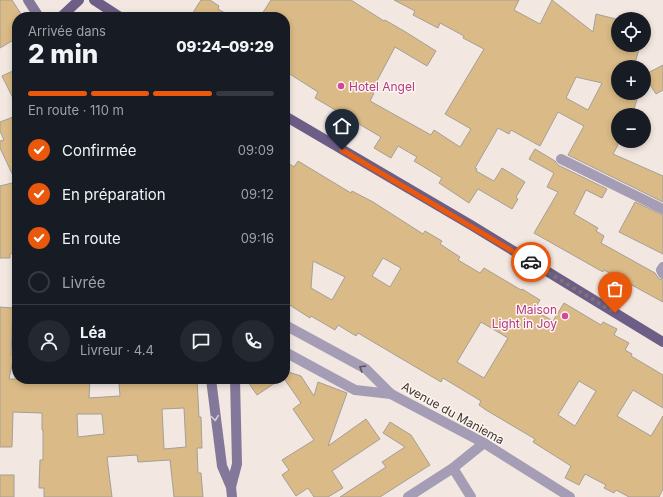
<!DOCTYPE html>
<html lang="fr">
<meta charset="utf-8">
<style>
body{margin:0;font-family:Inter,sans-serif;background:#242831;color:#f1f3f6;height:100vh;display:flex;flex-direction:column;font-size:15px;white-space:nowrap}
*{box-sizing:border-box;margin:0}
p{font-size:13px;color:#9ea1a6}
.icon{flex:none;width:22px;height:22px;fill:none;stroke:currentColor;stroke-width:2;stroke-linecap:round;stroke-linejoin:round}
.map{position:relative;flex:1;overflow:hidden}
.panel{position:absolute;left:12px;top:12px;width:278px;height:372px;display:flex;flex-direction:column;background:#171b24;border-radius:16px;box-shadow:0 2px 6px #0003}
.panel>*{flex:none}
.buttons{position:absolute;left:611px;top:12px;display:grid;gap:8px}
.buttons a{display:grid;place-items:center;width:40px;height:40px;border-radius:50%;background:#171b24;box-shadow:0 2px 6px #0003;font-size:20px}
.pin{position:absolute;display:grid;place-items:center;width:34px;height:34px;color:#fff;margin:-41px -17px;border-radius:50% 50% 50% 0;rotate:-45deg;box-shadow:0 0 4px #0007}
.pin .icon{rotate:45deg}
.courier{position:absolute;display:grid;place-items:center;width:40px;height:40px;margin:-20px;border:3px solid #ea580c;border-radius:50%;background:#fff;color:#222;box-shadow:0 1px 5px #0007}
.summary em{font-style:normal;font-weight:800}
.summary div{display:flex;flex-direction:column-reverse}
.summary{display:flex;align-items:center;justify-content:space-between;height:68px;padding:0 16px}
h1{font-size:26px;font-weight:800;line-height:30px}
.bar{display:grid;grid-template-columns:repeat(4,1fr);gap:6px 4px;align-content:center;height:48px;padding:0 16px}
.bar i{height:5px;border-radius:3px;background:#363941}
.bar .on{background:#ea580c}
.bar p{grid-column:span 4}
.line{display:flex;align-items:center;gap:10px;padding:0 16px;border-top:1px solid #363941}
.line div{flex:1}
.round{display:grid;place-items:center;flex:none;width:42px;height:42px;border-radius:21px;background:#242831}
ol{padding:0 16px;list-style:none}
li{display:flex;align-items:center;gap:12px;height:44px}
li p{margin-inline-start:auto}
li .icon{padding:4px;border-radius:50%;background:#ea580c;color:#fff;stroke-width:4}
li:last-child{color:#9ea1a6}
li i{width:22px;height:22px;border:2px solid #363941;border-radius:50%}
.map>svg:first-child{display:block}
</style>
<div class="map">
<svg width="663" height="497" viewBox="0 0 663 497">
<rect width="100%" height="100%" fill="#f2e7e1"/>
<g fill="#daba86" stroke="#a59f96" fill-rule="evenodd">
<path d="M 0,0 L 12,0 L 23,17 L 17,17 L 17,38 L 0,48 Z"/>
<path d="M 201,0 L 210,0 L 219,6 L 218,9 L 232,17 L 190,17 Z"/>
<path d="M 271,0 L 351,0 L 384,21 L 385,20 L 404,31 L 436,51 L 427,66 L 395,47 L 371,92 L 374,93 L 370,101 L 431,135 L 434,130 L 460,147 L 471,129 L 445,114 L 484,49 L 463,38 L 464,36 L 440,23 L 438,28 L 413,15 L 415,11 L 394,0 L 519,0 L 514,10 L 540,24 L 552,0 L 593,32 L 596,14 L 616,19 L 615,25 L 618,25 L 618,32 L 616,42 L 618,43 L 618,45 L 626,45 L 639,49 L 634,67 L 618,67 L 618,93 L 639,93 L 632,115 L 618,115 L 618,145 L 613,154 L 663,176 L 663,202 L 568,155 L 584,126 L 558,112 L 540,146 L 511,130 L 509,134 L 498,128 L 475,168 L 477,169 L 476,171 L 494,181 L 502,168 L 525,182 L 516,197 L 518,199 L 512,209 L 478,189 L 469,203 L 439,183 L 442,178 L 414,161 L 417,157 L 398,146 L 391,158 L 374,148 L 381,137 L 315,98 L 318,92 L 285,71 L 285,17 L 260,17 ZM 576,77 L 602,83 L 588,110 L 566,98 Z"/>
<path d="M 663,65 L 663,90 L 656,94 L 644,75 Z"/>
<path d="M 17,69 L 17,106 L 2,76 Z"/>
<path d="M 13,117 L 17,126 L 17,252 L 10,254 L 10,258 L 0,258 L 0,186 L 16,182 L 0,148 L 0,141 L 4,140 L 0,131 L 0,122 Z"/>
<path d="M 535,149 L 555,161 L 558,165 L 607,189 L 602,198 L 586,190 L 574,214 L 598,228 L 596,231 L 604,236 L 601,243 L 655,273 L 659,279 L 663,280 L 663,302 L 604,270 L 603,272 L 534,233 L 558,192 L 547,187 L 554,173 L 529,159 Z"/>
<path d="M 285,161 L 294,167 L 298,161 L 351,193 L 352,191 L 373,202 L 423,234 L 425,231 L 442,241 L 440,244 L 460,257 L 458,260 L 480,273 L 484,268 L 521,290 L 522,289 L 540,300 L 534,310 L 553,321 L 564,303 L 601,325 L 603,322 L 617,329 L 614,335 L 629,343 L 625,350 L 632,354 L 631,356 L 663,375 L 663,408 L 633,390 L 617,416 L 651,436 L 663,416 L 663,489 L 659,497 L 629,497 L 616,490 L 614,493 L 604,488 L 606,485 L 585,474 L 579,485 L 565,478 L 571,466 L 533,442 L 535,439 L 486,410 L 479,405 L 481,401 L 443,378 L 441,382 L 358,333 L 356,336 L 338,325 L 335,330 L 311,316 L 310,318 L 285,302 ZM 383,258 L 401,268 L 390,287 L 372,276 ZM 313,261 L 345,277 L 332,300 L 311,288 ZM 481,322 L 508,338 L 484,378 L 457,362 ZM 579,381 L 596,391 L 575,426 L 558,415 Z"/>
<path d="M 635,202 L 663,215 L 663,254 L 619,232 Z"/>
<path d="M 0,307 L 13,308 L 11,355 L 14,356 L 9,379 L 48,379 L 48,383 L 73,383 L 73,379 L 90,379 L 89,398 L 120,396 L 119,383 L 148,382 L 148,380 L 197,379 L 199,417 L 201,417 L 202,448 L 197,448 L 198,473 L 201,473 L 203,497 L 174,497 L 170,460 L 138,462 L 137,455 L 107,457 L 112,497 L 44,497 L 44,488 L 39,488 L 40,460 L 43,460 L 43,430 L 42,430 L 42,413 L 13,412 L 12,447 L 0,447 ZM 184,408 L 186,447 L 164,449 L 162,409 ZM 77,414 L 102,414 L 104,434 L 78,437 Z"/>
<path d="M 285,371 L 301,376 L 314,396 L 318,382 L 347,393 L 328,446 L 366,419 L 380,439 L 332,471 L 343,488 L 328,497 L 314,497 L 308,488 L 296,496 L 282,475 L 289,470 L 282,460 L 314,440 L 293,409 L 301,403 L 285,380 Z"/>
<path d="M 246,379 L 281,379 L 257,395 Z"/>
<path d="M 390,422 L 411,435 L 430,465 L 380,497 L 340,497 L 386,467 L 382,462 L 405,447 L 383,433 Z"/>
<rect x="0" y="475" width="14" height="22"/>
</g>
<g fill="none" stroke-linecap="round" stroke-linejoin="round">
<g stroke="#a59db5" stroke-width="10">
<path d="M 561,159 L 663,209"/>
<path d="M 663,267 L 661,270 L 663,274"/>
<path d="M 285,325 L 366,369 L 391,394 L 484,443 L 570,497"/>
<path d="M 285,352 L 355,390 L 391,394"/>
<path d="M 453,468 L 471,497"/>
<path d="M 408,497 L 453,468 L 484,443"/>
</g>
<g stroke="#84789a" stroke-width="10">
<path d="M 28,0 L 39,17"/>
<path d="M 211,379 L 222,466 L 231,487 L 232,497"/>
<path d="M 231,487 L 237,464 L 235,379"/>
</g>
<g stroke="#6d5e87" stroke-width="10">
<path d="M 94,0 L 120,17"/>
<path d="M 61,17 L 79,0"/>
<path d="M 285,116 L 471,225 L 663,342"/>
</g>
</g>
<defs><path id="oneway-chevron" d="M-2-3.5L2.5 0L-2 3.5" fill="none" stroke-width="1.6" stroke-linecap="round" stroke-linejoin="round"/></defs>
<use stroke="#5c575d" href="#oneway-chevron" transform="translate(362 368) rotate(-148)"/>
<use stroke="#dacfd5" href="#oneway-chevron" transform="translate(215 418) rotate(82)"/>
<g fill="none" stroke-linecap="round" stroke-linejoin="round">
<path stroke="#7c7672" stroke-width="4" stroke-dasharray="0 7.2" d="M 531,262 L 615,313"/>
<path stroke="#ea580c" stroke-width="5" d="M 342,150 L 531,262"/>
</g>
<g fill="#d1479c" stroke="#fff4ee" stroke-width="1.5">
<circle cx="341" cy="86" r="4"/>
<circle cx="565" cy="316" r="4"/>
</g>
<g text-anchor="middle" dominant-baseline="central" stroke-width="3" stroke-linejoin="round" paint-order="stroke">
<g font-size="12" fill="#b23c85" stroke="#fff4ee" text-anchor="start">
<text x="349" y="86">Hotel Angel</text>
<text x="557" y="309" text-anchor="end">Maison<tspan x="557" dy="14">Light in Joy</tspan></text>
</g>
<g font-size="12" fill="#3d3937" stroke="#fff4ee">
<text transform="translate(453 413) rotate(29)">Avenue du Maniema</text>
</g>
</g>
</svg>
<div class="buttons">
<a><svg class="icon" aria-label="locate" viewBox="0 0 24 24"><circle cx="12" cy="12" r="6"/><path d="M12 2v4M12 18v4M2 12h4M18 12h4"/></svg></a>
<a>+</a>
<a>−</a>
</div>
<div class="pin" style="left:615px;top:313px;background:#ea580c"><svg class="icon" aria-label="bag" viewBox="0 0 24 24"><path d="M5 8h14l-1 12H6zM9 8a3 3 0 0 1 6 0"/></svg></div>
<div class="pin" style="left:342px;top:150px;background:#1f2937"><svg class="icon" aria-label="home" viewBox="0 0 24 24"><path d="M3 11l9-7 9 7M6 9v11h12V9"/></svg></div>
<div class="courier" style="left:531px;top:262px"><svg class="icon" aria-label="car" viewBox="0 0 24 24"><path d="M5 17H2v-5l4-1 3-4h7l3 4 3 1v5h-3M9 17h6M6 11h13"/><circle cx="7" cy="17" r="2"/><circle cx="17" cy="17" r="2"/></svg></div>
<section class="panel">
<div class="summary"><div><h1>2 min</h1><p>Arrivée dans</p></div><em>09:24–09:29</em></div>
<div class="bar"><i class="on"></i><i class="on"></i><i class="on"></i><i></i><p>En route · 110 m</p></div>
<ol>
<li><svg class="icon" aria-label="check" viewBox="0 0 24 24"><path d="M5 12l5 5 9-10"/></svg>Confirmée<p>09:09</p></li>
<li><svg class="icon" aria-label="check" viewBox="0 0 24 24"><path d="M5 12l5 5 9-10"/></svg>En préparation<p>09:12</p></li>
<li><svg class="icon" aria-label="check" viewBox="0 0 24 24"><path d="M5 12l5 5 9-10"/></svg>En route<p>09:16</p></li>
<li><i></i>Livrée</li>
</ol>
<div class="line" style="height:72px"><a class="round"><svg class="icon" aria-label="person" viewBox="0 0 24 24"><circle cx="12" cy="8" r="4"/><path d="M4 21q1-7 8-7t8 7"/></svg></a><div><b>Léa</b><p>Livreur · 4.4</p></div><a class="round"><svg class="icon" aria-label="chat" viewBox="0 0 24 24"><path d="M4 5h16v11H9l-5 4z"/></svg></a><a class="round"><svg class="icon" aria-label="phone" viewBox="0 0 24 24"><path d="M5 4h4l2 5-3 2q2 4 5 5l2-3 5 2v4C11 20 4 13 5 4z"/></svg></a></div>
</section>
</div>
